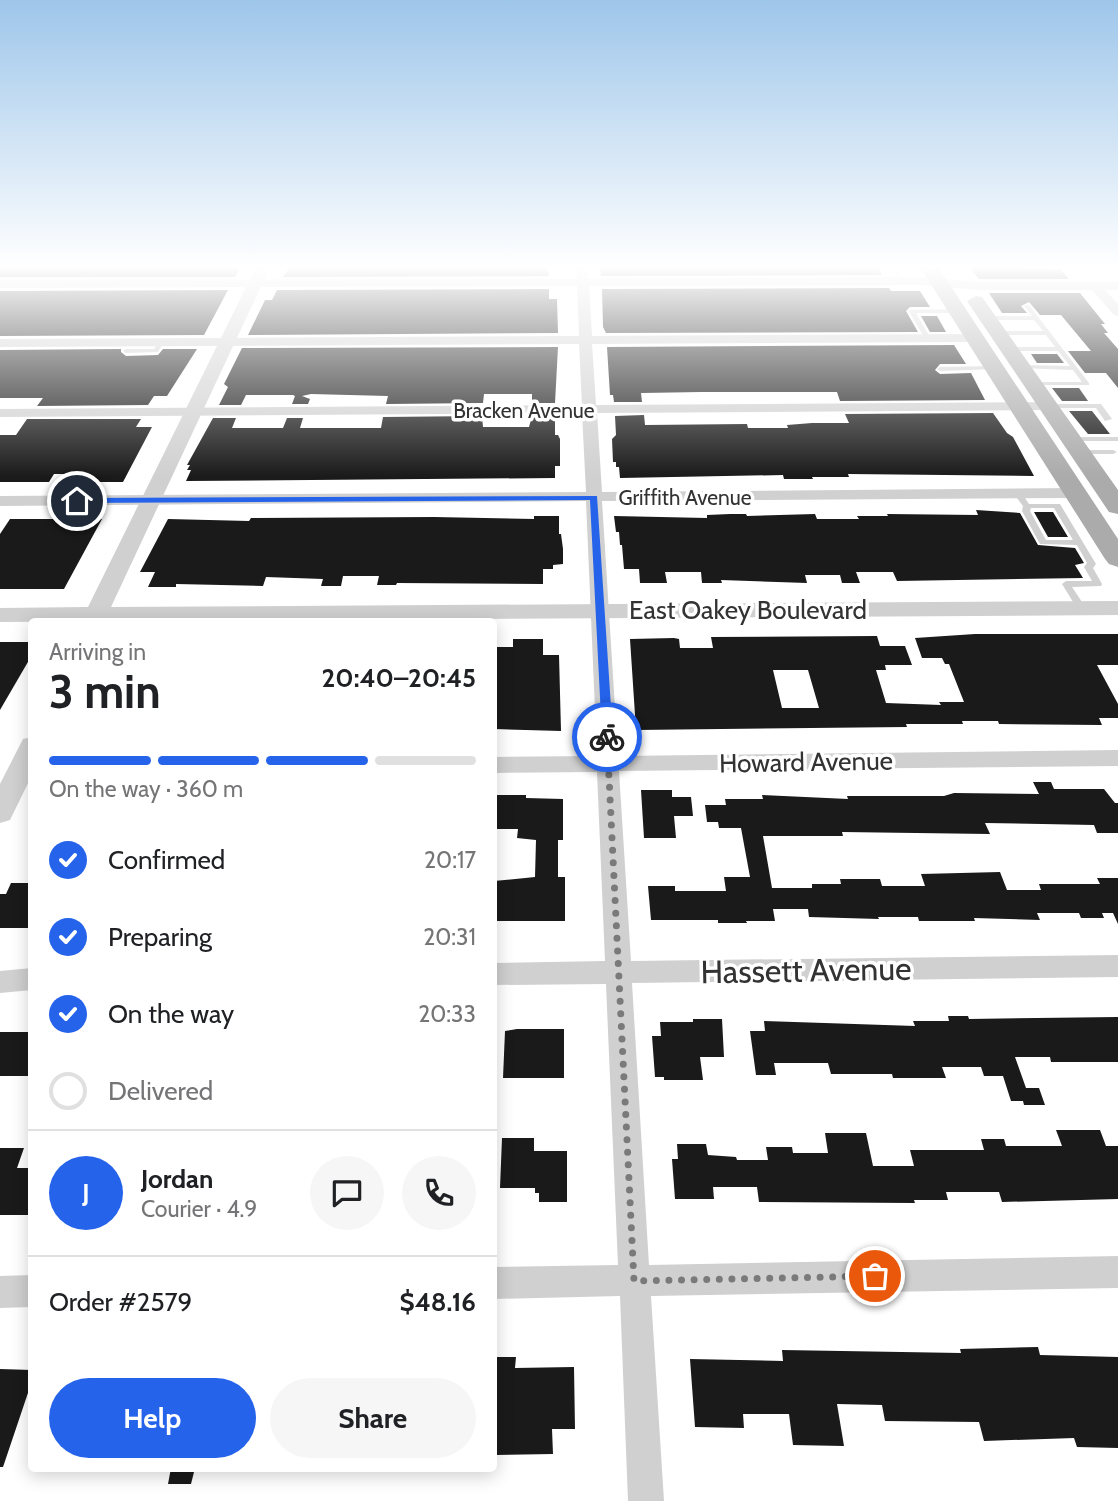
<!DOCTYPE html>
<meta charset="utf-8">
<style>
body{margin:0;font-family:Cabin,sans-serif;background:#f6f6f6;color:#202124;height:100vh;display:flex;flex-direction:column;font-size:26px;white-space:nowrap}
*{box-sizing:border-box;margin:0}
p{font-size:23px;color:#757577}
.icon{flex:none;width:38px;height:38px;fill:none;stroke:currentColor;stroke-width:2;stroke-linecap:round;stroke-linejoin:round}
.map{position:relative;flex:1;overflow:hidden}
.side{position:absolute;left:28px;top:618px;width:469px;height:854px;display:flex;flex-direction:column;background:#fff;border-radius:7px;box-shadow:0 4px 18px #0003}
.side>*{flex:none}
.pin{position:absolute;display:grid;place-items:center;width:60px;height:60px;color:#fff;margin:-30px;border:4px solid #fff;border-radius:50%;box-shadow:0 2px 7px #0007}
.courier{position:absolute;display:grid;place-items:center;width:70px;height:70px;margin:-35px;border:5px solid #2563eb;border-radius:50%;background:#fff;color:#222;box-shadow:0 2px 9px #0007}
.headline em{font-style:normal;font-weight:800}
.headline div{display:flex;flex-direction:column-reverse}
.headline{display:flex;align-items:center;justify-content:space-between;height:119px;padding:0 21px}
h1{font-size:46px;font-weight:800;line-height:52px}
.bar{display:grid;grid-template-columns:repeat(4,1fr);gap:10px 7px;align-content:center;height:84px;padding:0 21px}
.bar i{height:9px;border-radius:5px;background:#e0e0e0}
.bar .current{background:#2563eb}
.bar p{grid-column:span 4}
.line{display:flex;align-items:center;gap:18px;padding:0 21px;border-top:2px solid #e0e0e0}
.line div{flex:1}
.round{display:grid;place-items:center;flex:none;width:74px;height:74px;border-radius:37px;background:#f6f6f6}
ol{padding:0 21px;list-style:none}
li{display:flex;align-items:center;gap:21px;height:77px}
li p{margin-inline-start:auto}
li .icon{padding:7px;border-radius:50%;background:#2563eb;color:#fff;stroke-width:4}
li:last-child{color:#757577}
li i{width:38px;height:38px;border:4px solid #e0e0e0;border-radius:50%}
.action{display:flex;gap:14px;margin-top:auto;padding:14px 21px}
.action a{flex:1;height:80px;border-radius:42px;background:#2563eb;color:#fff;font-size:28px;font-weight:800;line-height:80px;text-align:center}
.action a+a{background:#f6f6f6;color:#202124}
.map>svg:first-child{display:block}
</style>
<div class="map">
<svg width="1118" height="1501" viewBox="0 0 1118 1501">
<rect width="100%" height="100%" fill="#fff"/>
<g fill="#1a1a1a" fill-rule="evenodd">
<path d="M 0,267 L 241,267 L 235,277 L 0,277 Z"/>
<path d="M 290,267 L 547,267 L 549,276 L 283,277 Z"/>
<path d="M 600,267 L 878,267 L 882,275 L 601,276 Z"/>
<path d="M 969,267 L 1060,269 L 1069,279 L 979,279 Z"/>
<path d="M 889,288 L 891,291 L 920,291 L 930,307 L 910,307 L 906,311 L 918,332 L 606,333 L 603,327 L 602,289 Z"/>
<path d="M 549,289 L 549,299 L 557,299 L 558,333 L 248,335 L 265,300 L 272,300 L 277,290 Z"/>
<path d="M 228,290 L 204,335 L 0,336 L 0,291 Z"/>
<path d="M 989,293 L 1080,293 L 1105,324 L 1101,324 L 1108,333 L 1104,333 L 1118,349 L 1118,388 L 1106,373 L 1085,373 L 1068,351 L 1091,351 L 1061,315 L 1040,315 L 1029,302 L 1021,306 L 1027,313 L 1002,313 Z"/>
<path d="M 921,316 L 937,316 L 946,332 L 930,332 Z"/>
<path d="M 954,345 L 966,364 L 940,364 L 935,370 L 940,374 L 971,373 L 985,400 L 840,401 L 837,392 L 701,392 L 641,393 L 642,402 L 614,402 L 613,395 L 610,395 L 607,347 Z"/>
<path d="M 558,347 L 555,403 L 532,403 L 532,394 L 484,394 L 483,403 L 386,404 L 388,396 L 311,394 L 302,396 L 310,399 L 308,404 L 292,404 L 295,396 L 293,395 L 246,395 L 241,405 L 219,405 L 228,387 L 224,384 L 242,348 Z"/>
<path d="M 121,349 L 121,352 L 126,356 L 158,355 L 163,349 L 197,349 L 167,396 L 154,396 L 148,405 L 37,406 L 43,398 L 0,398 L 0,350 Z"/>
<path d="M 1031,354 L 1057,354 L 1064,363 L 1037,363 Z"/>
<path d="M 1052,388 L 1079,388 L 1088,401 L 1062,401 Z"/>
<path d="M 1069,411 L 1092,411 L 1110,434 L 1088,434 Z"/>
<path d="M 993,413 L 1007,433 L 1013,437 L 1034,476 L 848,474 L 849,477 L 812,477 L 813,479 L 784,479 L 783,475 L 620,478 L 619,467 L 616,467 L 616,462 L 613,462 L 612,439 L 616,435 L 615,416 L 644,415 L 645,425 L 747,424 L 748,428 L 788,428 L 787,425 L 812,423 L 849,423 L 845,414 Z"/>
<path d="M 482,416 L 483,427 L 529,427 L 532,416 L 555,416 L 555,435 L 558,435 L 560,439 L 560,466 L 555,466 L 555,478 L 186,481 L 191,470 L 187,470 L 190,465 L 187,465 L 213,418 L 236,418 L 232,428 L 283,428 L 287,418 L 303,418 L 300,428 L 381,428 L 383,417 Z"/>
<path d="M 27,419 L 141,419 L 136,427 L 152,427 L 123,482 L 87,482 L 91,474 L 54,474 L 49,482 L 0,482 L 0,435 L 16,435 Z"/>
<path d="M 976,510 L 1020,513 L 1038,545 L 1075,548 L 1084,563 L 1075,565 L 1083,578 L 897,581 L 893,572 L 856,572 L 860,583 L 842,583 L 840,575 L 805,575 L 807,583 L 721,580 L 722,583 L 702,583 L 701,572 L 665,572 L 667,583 L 640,583 L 639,569 L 624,569 L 622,545 L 620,545 L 619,532 L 616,532 L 614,516 L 707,518 L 707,515 L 730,514 L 746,514 L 747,516 L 815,514 L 817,519 L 859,519 L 857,516 L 888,516 L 887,514 L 978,515 Z"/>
<path d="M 1034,512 L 1053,512 L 1068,537 L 1048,537 Z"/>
<path d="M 534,516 L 559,516 L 559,534 L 561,534 L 563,549 L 563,564 L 553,565 L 553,569 L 543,569 L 543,584 L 397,583 L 396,585 L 377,585 L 379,576 L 343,576 L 341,586 L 321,586 L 323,579 L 266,577 L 263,586 L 176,584 L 176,587 L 148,587 L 155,572 L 140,572 L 168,519 L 249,521 L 251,518 L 434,517 L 534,519 Z"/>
<path d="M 10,519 L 102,519 L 64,589 L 0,589 L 0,534 Z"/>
<path d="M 975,634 L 1118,634 L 1118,665 L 1097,665 L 1118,704 L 1118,718 L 1099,718 L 1102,725 L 999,724 L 998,721 L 962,721 L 963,724 L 906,724 L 907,727 L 636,730 L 630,639 L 674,638 L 679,639 L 680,648 L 713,648 L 711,637 L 877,636 L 880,646 L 905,646 L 912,665 L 885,665 L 886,670 L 876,670 L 886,703 L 941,705 L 939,702 L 964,702 L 949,664 L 945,664 L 942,658 L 922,658 L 915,638 ZM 773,670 L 808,670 L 819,708 L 782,708 Z"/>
<path d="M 513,639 L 543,639 L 543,655 L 559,655 L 561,731 L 494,729 L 494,647 L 513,647 Z"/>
<path d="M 0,642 L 32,642 L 32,655 L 0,710 Z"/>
<path d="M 1033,782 L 1051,782 L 1054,789 L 1104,789 L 1115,803 L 1118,803 L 1118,833 L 1097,833 L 1094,825 L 985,823 L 990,834 L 842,832 L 843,836 L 763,836 L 772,888 L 812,888 L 812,884 L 841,884 L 840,879 L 880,879 L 882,886 L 925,886 L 921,874 L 1000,872 L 1007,890 L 1041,890 L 1039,884 L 1100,884 L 1097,878 L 1118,878 L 1118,924 L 1113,913 L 1102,913 L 1104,918 L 1081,918 L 1079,913 L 1037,913 L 1040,920 L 974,918 L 975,921 L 919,921 L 918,917 L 878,917 L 879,919 L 809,917 L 808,909 L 773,909 L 775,921 L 746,921 L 747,923 L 718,923 L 718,920 L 651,920 L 648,886 L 675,886 L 675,891 L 726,891 L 724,877 L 750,877 L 741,828 L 719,828 L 718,822 L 707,822 L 705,805 L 726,805 L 725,799 L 763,799 L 762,795 L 848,799 L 847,796 L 944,796 L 954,793 L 1039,794 Z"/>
<path d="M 641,790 L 672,790 L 672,797 L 691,797 L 693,816 L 674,816 L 676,838 L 644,838 Z"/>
<path d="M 494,795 L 526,795 L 526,798 L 563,799 L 563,840 L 558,840 L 558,877 L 565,877 L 565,921 L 494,921 L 494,881 L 535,877 L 536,840 L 517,838 L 518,829 L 494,829 Z"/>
<path d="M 11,883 L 32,883 L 32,928 L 0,928 L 0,894 L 6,894 Z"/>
<path d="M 948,1016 L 968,1016 L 969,1019 L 1118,1017 L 1118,1062 L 1051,1062 L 1050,1057 L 1015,1057 L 1026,1088 L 1039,1088 L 1045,1105 L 1024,1105 L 1023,1101 L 1011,1101 L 1003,1076 L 984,1076 L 981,1067 L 942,1067 L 946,1078 L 893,1078 L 892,1074 L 831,1074 L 828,1063 L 774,1063 L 776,1075 L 756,1075 L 750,1031 L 765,1031 L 764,1021 L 915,1026 L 913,1021 L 949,1021 Z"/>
<path d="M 693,1019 L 722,1019 L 724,1057 L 700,1057 L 703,1080 L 664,1080 L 664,1077 L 655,1077 L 652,1036 L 661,1036 L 660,1022 L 693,1022 Z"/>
<path d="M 517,1029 L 564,1029 L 564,1078 L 503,1078 L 505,1031 Z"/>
<rect x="0" y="1032" width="32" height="44"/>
<path d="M 1056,1130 L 1100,1130 L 1106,1146 L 1118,1146 L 1118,1199 L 1002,1202 L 999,1192 L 946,1192 L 948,1200 L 914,1200 L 915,1203 L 759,1202 L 757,1187 L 713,1187 L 714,1199 L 675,1199 L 672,1159 L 678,1159 L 677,1144 L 706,1144 L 708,1155 L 736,1157 L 737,1160 L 768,1160 L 766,1147 L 792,1147 L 793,1153 L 828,1153 L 825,1133 L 866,1133 L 873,1166 L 914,1166 L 910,1150 L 984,1150 L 981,1139 L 1004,1139 L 1006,1146 L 1062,1146 Z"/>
<path d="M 502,1138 L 534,1138 L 534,1151 L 567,1151 L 567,1202 L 539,1202 L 539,1193 L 535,1193 L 535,1188 L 500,1188 Z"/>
<path d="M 0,1148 L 24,1148 L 17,1168 L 32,1168 L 32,1215 L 0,1215 Z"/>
<path d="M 1038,1347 L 1040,1355 L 1118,1357 L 1118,1448 L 1077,1447 L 1074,1438 L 984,1441 L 979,1422 L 885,1421 L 882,1405 L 837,1404 L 844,1446 L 793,1445 L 789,1414 L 743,1414 L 744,1428 L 695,1427 L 690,1359 L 783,1361 L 782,1350 L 961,1353 L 960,1349 Z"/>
<path d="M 497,1357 L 516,1357 L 515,1368 L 574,1367 L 575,1429 L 552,1429 L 553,1454 L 495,1455 Z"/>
<path d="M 0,1369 L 32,1370 L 32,1381 L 3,1467 L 0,1467 Z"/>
<path d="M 171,1468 L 195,1468 L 191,1484 L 168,1484 Z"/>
</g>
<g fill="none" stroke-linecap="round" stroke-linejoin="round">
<g fill="#d0d0d0" fill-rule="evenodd">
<path d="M 892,267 L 898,267 L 902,282 L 897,281 Z"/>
<path d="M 1025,305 L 1029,305 L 1089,383 L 1089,385 L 1031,385 L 1030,384 L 1033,382 L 1082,382 L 1073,370 L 1019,368 L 1018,367 L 1021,365 L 1070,366 L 1058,351 L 1009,351 L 1006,349 L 1009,347 L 1055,347 L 1046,335 L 997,335 L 994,333 L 997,331 L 1043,331 L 1034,320 L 988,320 L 985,318 L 988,316 L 1032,316 L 1024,306 Z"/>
<path d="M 910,310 L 957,309 L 960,311 L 957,313 L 916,313 L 931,339 L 928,341 L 925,339 L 909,311 Z"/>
<path d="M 161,340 L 164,342 L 158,352 L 126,353 L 123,351 L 126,349 L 154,349 L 159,341 Z"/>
<path d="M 994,366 L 996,367 L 996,369 L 940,371 L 937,369 L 940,367 Z"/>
<path d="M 1045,404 L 1101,404 L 1112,419 L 1105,421 L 1096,408 L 1045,408 Z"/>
<rect x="1068" y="437" width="50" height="4"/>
<path d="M 1077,450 L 1113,450 L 1117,452 L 1113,454 L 1077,454 Z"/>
<path d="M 1015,492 L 1021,492 L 1029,504 L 1060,504 L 1096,564 L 1093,568 L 1102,584 L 1101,586 L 1072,587 L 1086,608 L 1084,610 L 1078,610 L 1062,584 L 1066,581 L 1092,581 L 1084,567 L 1087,563 L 1077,545 L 1040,544 L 1022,511 L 1023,506 L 1014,494 ZM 1031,508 L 1054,508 L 1073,540 L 1046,540 L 1030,511 Z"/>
</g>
<g fill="#d0d0d0" fill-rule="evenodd">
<path d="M 576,267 L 588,267 L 588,279 L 923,277 L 980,282 L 1118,282 L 1118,290 L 1105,290 L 1118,304 L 1118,316 L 1114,315 L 1092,290 L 980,290 L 923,285 L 589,286 L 592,336 L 975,334 L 981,338 L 975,342 L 592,344 L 596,405 L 1048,402 L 1055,406 L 1048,410 L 597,413 L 602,492 L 1075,488 L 1083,493 L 1075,498 L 602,501 L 618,756 L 1118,750 L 1118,766 L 619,771 L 631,961 L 1118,955 L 1118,977 L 632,983 L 649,1265 L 1118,1256 L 1118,1288 L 651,1296 L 664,1501 L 628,1501 L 620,1296 L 494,1299 L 494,1267 L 618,1265 L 606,984 L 494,985 L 494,963 L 605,961 L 597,772 L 494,773 L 494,757 L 597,756 L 586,501 L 0,506 L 0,496 L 586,492 L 582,413 L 0,417 L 0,409 L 582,405 L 579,344 L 0,347 L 0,339 L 579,336 L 577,286 L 0,288 L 0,280 L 577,279 Z"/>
<path d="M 32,968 L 32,990 L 0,993 L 0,971 Z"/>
<path d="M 32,1275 L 32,1307 L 0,1308 L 0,1276 Z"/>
</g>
<g fill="#d0d0d0" fill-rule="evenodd">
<path d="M 256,267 L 270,267 L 111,607 L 1118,601 L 1118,615 L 0,622 L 0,608 L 88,607 Z"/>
<path d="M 32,737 L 32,775 L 10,820 L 0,823 L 0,784 L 23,739 Z"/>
</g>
<g fill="#ababab" fill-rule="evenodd">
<path d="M 920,267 L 938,267 L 1118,539 L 1118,567 L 1109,564 L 1105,559 Z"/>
<path d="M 976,296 L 982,297 L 1118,490 L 1118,514 L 1109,512 L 967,301 Z"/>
</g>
</g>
<linearGradient id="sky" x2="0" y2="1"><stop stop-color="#9ec6ea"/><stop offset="0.56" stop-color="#fff"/><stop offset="1" stop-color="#fff" stop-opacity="0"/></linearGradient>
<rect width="1118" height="477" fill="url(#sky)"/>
<path fill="#2563eb" d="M 597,496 L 613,737 L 607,741 L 602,737 L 590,500 L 77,503 L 73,501 L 77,498 Z"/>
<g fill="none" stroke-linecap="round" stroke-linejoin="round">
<path stroke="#7a7a7a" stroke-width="7" stroke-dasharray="0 12.6" d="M 607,737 L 634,1281 L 875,1276"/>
</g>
<g text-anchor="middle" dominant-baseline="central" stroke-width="7" stroke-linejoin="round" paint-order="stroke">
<g font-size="21" fill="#333" stroke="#fff">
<text x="524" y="410">Bracken Avenue</text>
<text x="685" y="497">Griffith Avenue</text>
</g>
<g font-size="26" fill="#333" stroke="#fff">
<text x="748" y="610">East Oakey Boulevard</text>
<text transform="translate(806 762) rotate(-1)">Howard Avenue</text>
</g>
<g font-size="32" fill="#333" stroke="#fff">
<text transform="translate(806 970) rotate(-1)">Hassett Avenue</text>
</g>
</g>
</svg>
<div class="pin" style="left:875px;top:1276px;background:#ea580c"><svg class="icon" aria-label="bag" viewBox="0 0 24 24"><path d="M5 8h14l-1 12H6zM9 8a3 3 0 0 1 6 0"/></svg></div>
<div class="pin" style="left:77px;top:501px;background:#1f2937"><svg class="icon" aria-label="home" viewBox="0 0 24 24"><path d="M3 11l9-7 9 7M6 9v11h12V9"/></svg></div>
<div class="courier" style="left:607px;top:737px"><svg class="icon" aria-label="bike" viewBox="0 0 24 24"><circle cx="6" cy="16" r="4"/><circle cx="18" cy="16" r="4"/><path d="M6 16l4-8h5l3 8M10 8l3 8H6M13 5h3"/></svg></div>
<section class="side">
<div class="headline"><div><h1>3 min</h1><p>Arriving in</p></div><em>20:40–20:45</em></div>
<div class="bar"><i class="current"></i><i class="current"></i><i class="current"></i><i></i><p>On the way · 360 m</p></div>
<ol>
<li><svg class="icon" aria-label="check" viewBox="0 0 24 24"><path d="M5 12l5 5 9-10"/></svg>Confirmed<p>20:17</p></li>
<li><svg class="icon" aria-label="check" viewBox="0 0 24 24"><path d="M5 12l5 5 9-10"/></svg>Preparing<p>20:31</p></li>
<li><svg class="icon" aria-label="check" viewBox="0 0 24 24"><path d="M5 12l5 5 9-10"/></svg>On the way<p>20:33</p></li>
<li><i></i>Delivered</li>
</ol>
<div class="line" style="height:126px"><b class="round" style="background:#2563eb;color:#fff">J</b><div><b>Jordan</b><p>Courier · 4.9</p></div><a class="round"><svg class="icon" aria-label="chat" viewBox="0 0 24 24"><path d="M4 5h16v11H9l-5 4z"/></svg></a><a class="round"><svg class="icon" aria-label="phone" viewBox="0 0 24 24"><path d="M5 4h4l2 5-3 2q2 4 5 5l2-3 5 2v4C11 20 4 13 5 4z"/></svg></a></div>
<div class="line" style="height:91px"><div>Order #2579</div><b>$48.16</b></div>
<div class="action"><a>Help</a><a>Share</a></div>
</section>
</div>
